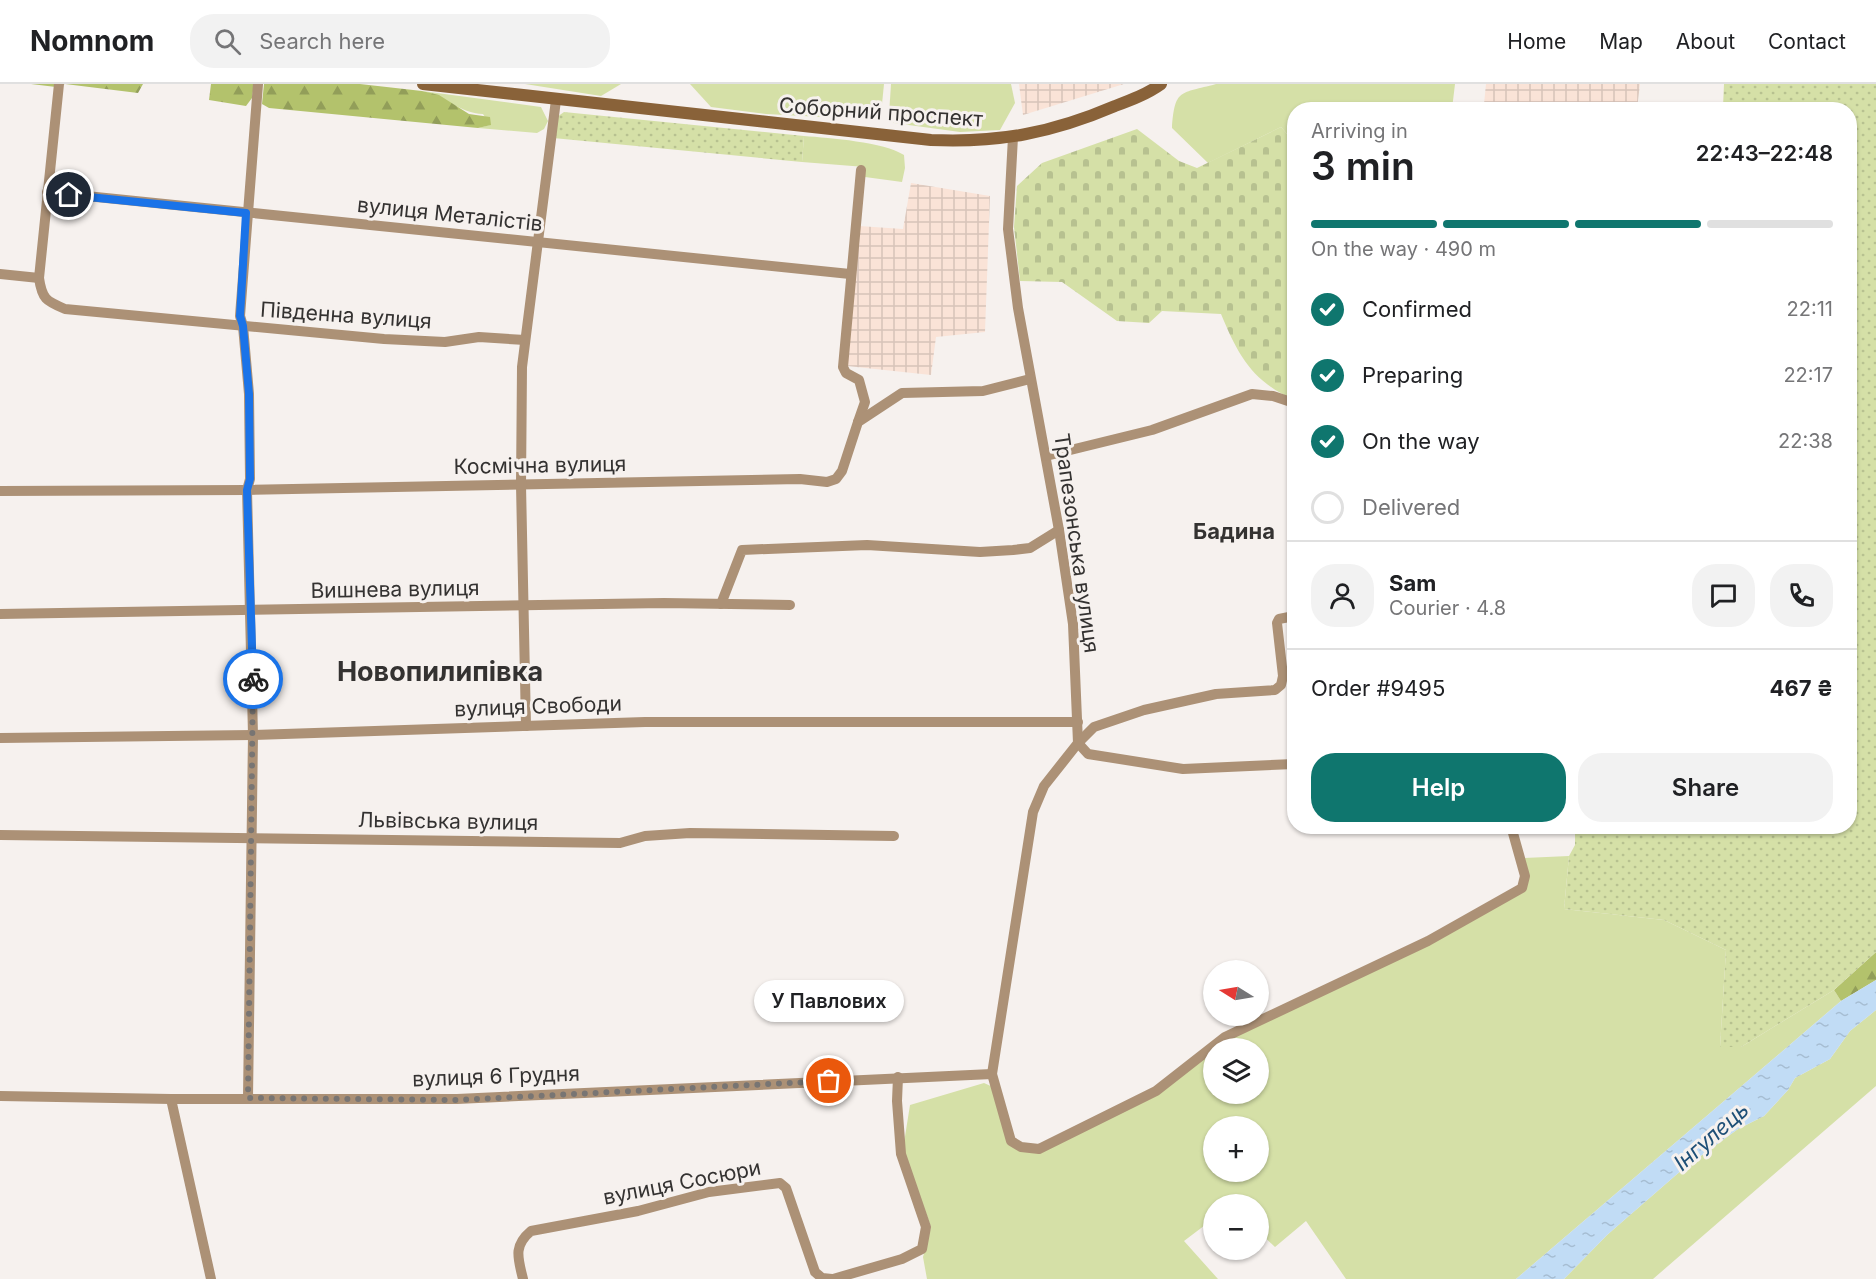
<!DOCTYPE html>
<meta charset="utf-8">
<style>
body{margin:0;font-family:Inter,sans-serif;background:#f2f2f2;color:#202124;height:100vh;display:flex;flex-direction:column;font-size:22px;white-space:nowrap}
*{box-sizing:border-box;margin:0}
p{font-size:20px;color:#757577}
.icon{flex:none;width:33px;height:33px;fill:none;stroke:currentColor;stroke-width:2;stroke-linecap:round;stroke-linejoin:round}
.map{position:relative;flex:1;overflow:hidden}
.drawer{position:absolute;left:1287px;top:18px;width:570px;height:732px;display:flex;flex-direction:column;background:#fff;border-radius:24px;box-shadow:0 2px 4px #0004}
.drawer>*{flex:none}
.needle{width:39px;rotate:281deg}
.fabs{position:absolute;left:1203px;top:876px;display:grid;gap:12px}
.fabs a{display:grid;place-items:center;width:66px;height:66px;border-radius:50%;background:#fff;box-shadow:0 2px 4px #0004;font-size:30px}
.pin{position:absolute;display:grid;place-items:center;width:51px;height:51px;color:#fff;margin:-26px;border:3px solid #fff;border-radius:50%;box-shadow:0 2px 6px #0007}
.courier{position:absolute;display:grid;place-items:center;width:60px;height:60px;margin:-30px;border:4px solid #1a73e8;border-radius:50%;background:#fff;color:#222;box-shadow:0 2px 8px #0007}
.bubble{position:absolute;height:42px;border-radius:21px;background:#fff;box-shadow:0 2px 4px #0004;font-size:20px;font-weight:600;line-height:42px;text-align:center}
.summary em{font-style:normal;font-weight:600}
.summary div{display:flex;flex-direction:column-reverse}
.summary{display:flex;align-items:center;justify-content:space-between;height:102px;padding:0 24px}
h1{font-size:39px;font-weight:600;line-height:45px}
.bar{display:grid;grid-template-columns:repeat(4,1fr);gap:9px 6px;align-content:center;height:72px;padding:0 24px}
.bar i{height:8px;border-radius:4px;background:#e0e0e0}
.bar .active{background:#0f766e}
.bar p{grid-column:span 4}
.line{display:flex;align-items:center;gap:15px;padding:0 24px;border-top:2px solid #e0e0e0}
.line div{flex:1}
.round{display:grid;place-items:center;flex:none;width:63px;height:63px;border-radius:24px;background:#f2f2f2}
ol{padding:0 24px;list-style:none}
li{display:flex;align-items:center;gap:18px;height:66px}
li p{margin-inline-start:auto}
li .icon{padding:6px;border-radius:50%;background:#0f766e;color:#fff;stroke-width:4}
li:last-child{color:#757577}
li i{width:33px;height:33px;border:3px solid #e0e0e0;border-radius:50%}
.button{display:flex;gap:12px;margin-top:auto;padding:12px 24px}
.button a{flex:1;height:69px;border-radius:24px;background:#0f766e;color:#fff;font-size:24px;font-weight:600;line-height:69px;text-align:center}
.button a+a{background:#f2f2f2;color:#202124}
header{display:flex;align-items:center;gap:36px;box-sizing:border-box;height:84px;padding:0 30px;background:#fff;border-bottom:2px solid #e0e0e0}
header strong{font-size:28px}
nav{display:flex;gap:33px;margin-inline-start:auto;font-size:21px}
.search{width:420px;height:54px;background:#f2f2f2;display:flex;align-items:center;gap:15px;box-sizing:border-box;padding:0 21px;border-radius:24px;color:#757577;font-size:22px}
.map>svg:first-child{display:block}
</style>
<header>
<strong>Nomnom</strong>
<div class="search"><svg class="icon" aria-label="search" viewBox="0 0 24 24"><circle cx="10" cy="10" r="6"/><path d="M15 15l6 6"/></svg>Search here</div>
<nav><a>Home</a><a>Map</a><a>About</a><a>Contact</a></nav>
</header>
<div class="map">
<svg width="1876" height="1195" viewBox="0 0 1876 1195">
<defs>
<pattern id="industrial-grid" width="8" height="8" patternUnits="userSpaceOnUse" patternTransform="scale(1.5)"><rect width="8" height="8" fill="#fae3d7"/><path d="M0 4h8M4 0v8" fill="none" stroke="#d7c3b9"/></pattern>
<pattern id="forest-firs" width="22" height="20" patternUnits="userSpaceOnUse" patternTransform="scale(1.5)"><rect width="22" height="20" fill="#b3c26c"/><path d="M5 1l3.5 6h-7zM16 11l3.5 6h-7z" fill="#929e59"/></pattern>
<pattern id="cemetery-stones" width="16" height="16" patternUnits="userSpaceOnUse" patternTransform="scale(1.5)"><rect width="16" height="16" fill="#d5e0a7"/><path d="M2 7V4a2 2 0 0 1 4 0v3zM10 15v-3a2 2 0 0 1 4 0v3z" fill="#b7c190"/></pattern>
<pattern id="garden-dots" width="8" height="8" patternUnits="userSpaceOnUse" patternTransform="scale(1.5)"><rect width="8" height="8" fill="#d5e0a7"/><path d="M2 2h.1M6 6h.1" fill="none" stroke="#b7c190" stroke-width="1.8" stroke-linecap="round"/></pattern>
<pattern id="water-ripples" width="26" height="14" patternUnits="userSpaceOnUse" patternTransform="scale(1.5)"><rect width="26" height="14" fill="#c1dcf5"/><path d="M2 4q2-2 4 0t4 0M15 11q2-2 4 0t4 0" fill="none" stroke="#a6bdd2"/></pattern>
</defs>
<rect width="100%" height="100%" fill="#f6f1ee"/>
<g fill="url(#industrial-grid)">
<path d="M 1019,0 L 1124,0 L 1023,31 Z"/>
<path d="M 1486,0 L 1640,0 L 1637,25 L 1494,26 L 1494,23 L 1484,20 Z"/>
<path d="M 911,99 L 990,112 L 985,248 L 936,253 L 931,291 L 847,282 L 859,142 L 903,145 Z"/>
</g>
<g fill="#d5e0a7" fill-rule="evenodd">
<path d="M 525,0 L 621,0 L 601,12 Z"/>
<path d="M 690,0 L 884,0 L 881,30 L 877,36 L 766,30 L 711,23 Z"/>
<path d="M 891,0 L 1011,0 L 1015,19 L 1000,46 L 960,48 L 894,39 L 889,31 Z"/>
<path d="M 1216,0 L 1455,0 L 1452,25 L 1294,26 L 1294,58 L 1281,43 L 1208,79 L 1172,44 C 1175,4 1180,10 1216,0 Z"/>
<path d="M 422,7 L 541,23 L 548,37 L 544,45 L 537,49 L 478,44 L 490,41 L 483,30 C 460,29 444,12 422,7 Z"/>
<path d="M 804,52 C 830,54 884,58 904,71 L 905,84 L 902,98 L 865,93 L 865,83 L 802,78 Z"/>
<path d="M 1569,772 L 1564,825 L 1664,836 L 1726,866 L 1720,963 L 1741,963 L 1834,906 L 1841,917 L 1516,1195 L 1346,1195 L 1306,1137 L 1275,1163 L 1259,1148 L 1258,1120 L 1214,1120 L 1213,1135 L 1184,1157 L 1218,1195 L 927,1195 L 923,1173 L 931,1143 L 903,1065 L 910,1021 L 984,999 L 993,1003 L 1008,1057 L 1038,1068 L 1157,1011 L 1213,966 L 1214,1010 L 1258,1010 L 1258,964 L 1215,964 L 1227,955 L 1524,806 L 1524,774 ZM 1214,1042 L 1258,1042 L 1258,1088 L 1214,1088 Z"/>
<path d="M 1876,926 L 1876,1002 L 1653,1195 L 1564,1195 L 1607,1151 L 1684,1084 L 1738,1045 L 1764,1032 L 1788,1006 L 1795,994 L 1830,975 L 1850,947 Z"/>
</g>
<g fill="url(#forest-firs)">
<path d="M 31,0 L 143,0 L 138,9 L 65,0 L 56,3 Z"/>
<path d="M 211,0 L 254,0 L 252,14 L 246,22 L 209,16 Z"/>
<path d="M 264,0 L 360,0 L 422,7 L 439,11 L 469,30 L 490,33 L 491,41 L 478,44 L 269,24 L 262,20 Z"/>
<path d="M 1876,868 L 1876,896 L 1841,917 L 1834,906 Z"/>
</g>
<path fill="url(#cemetery-stones)" d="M 1281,43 L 1294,58 L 1294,316 C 1252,297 1238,271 1221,230 L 1162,227 L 1149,239 L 1117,237 L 1062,198 L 1020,197 L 1014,143 L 1017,102 L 1042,79 L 1137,45 L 1179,77 L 1197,84 Z"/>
<g fill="url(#garden-dots)">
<path d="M 1724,0 L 1876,0 L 1876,868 L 1834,906 L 1741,963 L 1720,963 L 1726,866 L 1664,836 L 1564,825 L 1569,772 L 1575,761 L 1575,743 L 1850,742 L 1850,26 L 1703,25 L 1723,23 Z"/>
<path d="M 564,28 L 804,52 L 802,78 L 553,54 L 557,33 Z"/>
</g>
<path fill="url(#water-ripples)" d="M 1876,896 L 1876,926 L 1850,947 L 1830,975 L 1795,994 L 1788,1006 L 1764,1032 L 1738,1045 L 1684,1084 L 1607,1151 L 1564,1195 L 1516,1195 L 1841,917 Z"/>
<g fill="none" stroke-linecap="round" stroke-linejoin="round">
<g stroke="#ac9176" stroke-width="10">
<path d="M 59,0 L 39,194 C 42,215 46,217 65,225 L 384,255 L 445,258 L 479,253 L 525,256"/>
<path d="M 1013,53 L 1008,145 L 1018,224 L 1059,446 L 1073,540 L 1078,659 L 1044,702 L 1033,728 L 992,990 L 1011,1057 L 1021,1063 L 1039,1065 L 1156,1007 L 1225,953 L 1428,857 L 1522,804 L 1525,792 L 1511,742"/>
<path d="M 47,108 L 850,190"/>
<path d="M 0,190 L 39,194"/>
<path d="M 858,338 L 865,318 L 859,296 L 846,289 L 843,283 L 861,86"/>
<path d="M 1046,372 L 1152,346 L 1252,310 L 1273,312 L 1294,319"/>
<path d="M 0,407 L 247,406 L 800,395 L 827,398 L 836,395 L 842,387 L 858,338 L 902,309 L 983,307 L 1030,295"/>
<path d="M 721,520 L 742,466 L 867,461 L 980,468 L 1013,466 L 1030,464 L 1059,446"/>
<path d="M 0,530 L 664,519 L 790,521"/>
<path d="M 1294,532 L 1279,535 L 1277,539 L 1283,592 L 1281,601 L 1275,606 L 1216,610 L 1144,626 L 1094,643 L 1078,659 L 1088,670 L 1183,685 L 1294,680"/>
<path d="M 526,642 L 521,401 L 522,283 L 556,16"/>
<path d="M 0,654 L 253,651 L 645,638 L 1078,638"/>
<path d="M 0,751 L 620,759 L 645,752 L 690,749 L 894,752"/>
<path d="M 0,1012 L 171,1015 L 457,1015 L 992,990"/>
<path d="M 248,1014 L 253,651 L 247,406 L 250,395 L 249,310 L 243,242 L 240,232 L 258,0"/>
<path d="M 171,1015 L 211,1195"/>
<path d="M 523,1195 C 518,1174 513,1162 531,1147 L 638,1127 L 709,1108 L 780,1099 L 786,1104 L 815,1188 L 822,1194 L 832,1195"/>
<path d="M 833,1195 L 902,1175 L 922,1165 L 926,1143 L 901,1070 L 897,1017 L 898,993"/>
</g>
<path stroke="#896239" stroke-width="12" d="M 423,0 L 931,56 C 999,59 1052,49 1115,22 C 1131,16 1147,10 1161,0"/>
</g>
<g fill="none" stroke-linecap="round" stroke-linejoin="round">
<path stroke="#787573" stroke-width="6" stroke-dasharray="0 10.8" d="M 253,595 L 248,1014 L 457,1016 L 829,997"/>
<path stroke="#1a73e8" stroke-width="8" d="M 69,111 L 246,129 L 240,232 L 243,242 L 249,310 L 250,395 L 247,406 L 253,595"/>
</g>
<g text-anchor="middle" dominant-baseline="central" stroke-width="6" stroke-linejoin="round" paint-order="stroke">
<g font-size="21" fill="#343231" stroke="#f6f1ee">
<text transform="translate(881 28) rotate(4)">Соборний проспект</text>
<text transform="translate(450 130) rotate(6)">вулиця Металістів</text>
<text transform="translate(346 231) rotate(4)">Південна вулиця</text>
<text transform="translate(540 381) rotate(-1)">Космічна вулиця</text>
<text transform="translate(1077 459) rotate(82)">Трапезонська вулиця</text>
<text transform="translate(395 505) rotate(-1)">Вишнева вулиця</text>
<text transform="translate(538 622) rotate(-2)">вулиця Свободи</text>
<text transform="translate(448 737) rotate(1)">Львівська вулиця</text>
<text transform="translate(496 992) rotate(-2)">вулиця 6 Грудня</text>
<text transform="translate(682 1098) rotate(-11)">вулиця Сосюри</text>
</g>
<g font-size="22" font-weight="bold" fill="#343231" stroke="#f6f1ee">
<text x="1234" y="447">Бадина</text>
</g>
<g font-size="22" font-style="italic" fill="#1e4f77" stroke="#f6f1ee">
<text transform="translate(1711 1052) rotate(-41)">Інгулець</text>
</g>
<g font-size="27" font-weight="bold" fill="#343231" stroke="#f6f1ee">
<text x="440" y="587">Новопилипівка</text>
</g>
</g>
</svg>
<div class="fabs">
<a><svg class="needle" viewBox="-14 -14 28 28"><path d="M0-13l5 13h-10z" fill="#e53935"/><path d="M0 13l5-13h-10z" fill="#757577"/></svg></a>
<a><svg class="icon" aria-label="layers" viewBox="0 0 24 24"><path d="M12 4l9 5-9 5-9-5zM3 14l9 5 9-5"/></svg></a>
<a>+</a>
<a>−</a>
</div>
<div class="pin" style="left:829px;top:997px;background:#ea580c"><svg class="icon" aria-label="bag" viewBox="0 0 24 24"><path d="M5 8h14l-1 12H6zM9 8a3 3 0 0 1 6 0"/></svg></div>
<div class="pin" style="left:69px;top:111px;background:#1f2937"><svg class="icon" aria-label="home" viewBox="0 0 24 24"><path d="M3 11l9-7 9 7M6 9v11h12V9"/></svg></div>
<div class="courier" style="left:253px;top:595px"><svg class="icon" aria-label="bike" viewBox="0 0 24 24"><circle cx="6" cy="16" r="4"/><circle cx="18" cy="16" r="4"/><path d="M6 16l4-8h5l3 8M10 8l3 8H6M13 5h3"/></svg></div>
<div class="bubble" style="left:754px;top:896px;width:150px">У Павлових</div>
<section class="drawer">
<div class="summary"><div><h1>3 min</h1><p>Arriving in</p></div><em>22:43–22:48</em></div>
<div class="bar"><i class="active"></i><i class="active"></i><i class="active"></i><i></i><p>On the way · 490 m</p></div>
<ol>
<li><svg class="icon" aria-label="check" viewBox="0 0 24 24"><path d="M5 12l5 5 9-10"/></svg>Confirmed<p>22:11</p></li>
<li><svg class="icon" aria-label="check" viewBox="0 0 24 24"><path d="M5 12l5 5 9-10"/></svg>Preparing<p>22:17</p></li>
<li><svg class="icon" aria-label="check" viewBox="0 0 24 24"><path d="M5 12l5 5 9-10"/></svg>On the way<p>22:38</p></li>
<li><i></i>Delivered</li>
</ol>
<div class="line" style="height:108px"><a class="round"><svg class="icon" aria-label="person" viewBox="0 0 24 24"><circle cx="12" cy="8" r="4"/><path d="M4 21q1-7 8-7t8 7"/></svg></a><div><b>Sam</b><p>Courier · 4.8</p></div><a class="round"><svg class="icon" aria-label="chat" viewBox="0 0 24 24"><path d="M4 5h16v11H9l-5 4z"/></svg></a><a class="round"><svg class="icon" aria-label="phone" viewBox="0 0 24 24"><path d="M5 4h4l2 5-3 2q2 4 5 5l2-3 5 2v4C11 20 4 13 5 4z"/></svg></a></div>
<div class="line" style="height:78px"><div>Order #9495</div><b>467 ₴</b></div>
<div class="button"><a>Help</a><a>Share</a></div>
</section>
</div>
